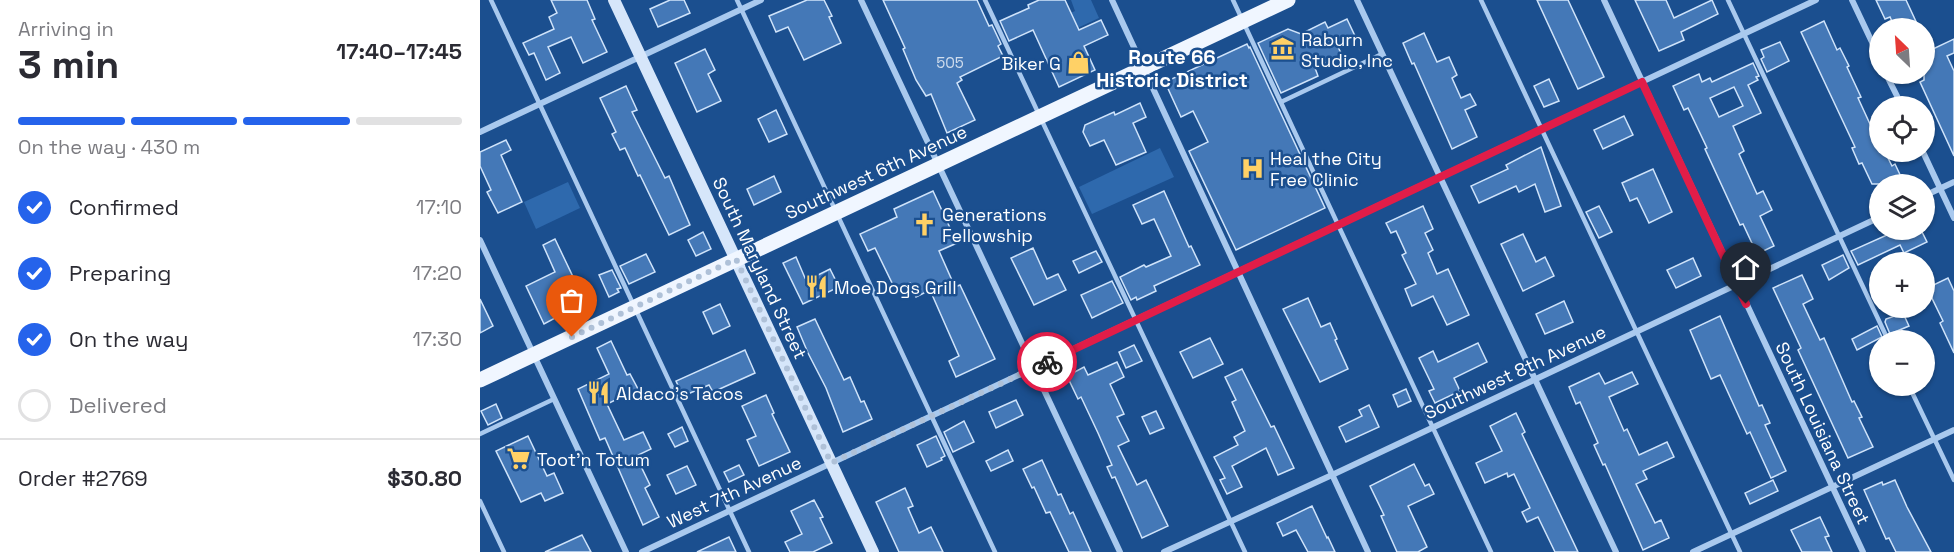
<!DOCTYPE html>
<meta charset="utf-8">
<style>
body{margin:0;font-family:"Space Grotesk",sans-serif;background:#f2f2f3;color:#2b2b33;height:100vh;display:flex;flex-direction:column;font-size:22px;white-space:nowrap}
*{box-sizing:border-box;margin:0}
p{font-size:20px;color:#7c7c81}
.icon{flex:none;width:33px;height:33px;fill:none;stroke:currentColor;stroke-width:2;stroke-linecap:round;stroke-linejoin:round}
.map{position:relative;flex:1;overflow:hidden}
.sheet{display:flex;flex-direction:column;background:#fff;width:480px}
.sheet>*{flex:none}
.needle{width:39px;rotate:335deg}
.tools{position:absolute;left:1389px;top:18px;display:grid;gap:12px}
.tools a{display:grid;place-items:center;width:66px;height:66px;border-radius:50%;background:#fff;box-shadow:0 2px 4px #0004;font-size:30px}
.pin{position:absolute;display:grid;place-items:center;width:51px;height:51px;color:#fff;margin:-62px -26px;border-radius:50% 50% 50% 0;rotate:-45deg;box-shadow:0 0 6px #0007}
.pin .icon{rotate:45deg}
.courier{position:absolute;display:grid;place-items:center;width:60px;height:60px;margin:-30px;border:4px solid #e11d48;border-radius:50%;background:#fff;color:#222;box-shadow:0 2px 8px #0007}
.overview em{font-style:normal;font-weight:800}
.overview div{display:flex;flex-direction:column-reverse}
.overview{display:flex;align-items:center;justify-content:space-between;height:102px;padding:0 18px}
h1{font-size:39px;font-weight:800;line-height:45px}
.bar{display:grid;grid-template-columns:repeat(4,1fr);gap:9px 6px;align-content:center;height:72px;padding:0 18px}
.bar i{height:8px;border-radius:4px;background:#e1e1e2}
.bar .active{background:#2563eb}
.bar p{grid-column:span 4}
.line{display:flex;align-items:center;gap:15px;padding:0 18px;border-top:2px solid #e1e1e2}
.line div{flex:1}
ol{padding:0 18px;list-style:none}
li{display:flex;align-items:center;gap:18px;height:66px}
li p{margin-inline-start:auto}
li .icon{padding:6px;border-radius:50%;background:#2563eb;color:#fff;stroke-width:4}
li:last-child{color:#7c7c81}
li i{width:33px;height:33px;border:3px solid #e1e1e2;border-radius:50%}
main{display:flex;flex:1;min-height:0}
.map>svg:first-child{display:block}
</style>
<main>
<section class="sheet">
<div class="overview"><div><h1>3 min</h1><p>Arriving in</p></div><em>17:40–17:45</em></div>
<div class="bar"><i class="active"></i><i class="active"></i><i class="active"></i><i></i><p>On the way · 430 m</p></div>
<ol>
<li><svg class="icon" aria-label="check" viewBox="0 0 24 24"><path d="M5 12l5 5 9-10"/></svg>Confirmed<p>17:10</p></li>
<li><svg class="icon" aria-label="check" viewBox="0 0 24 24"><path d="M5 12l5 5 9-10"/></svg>Preparing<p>17:20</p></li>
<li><svg class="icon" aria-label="check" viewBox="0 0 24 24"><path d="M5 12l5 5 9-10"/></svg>On the way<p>17:30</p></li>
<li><i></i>Delivered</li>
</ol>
<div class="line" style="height:78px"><div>Order #2769</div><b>$30.80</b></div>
</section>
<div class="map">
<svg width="1474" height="552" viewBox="0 0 1474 552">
<rect width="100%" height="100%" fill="#1b4f8f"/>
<g fill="#2e69ad">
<path d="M 591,0 L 611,0 L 619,18 L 576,38 L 569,23 L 595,11 Z"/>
<path d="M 680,148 L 694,177 L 612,214 L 599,187 Z"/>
<path d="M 88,182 L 100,208 L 56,229 L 44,202 Z"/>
</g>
<g fill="#4478b7" stroke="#cfe3fa" stroke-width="1.5" fill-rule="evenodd">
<path d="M 71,0 L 107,0 L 115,19 L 112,20 L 127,52 L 103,63 L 91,37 L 68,47 L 80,73 L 66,80 L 54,53 L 49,55 L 43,43 L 74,29 L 69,17 L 77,13 Z"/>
<path d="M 190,0 L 204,0 L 210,13 L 178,27 L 170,9 Z"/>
<path d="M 327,0 L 344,0 L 352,16 L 349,17 L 361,43 L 324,60 L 308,27 L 296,32 L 289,16 Z"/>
<path d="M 403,0 L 497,0 L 509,26 L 512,25 L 521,44 L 518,46 L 523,56 L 480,77 L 482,80 L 477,83 L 495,120 L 467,133 L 451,94 L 446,96 L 436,80 L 423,49 L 425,48 Z"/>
<path d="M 559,0 L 585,0 L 599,30 L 621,20 L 628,35 L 604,46 L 615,70 L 579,87 L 553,30 L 529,41 L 520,21 L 549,8 L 548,5 Z"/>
<path d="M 1057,0 L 1088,0 L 1124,77 L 1098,89 Z"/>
<path d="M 1155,0 L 1186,0 L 1194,18 L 1232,0 L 1238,14 L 1201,32 L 1204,40 L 1179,51 Z"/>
<path d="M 1396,0 L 1426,0 L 1439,28 L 1415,28 L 1410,17 L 1405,19 Z"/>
<path d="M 867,19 L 875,36 L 857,45 L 862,55 L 835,68 L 838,76 L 801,93 L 778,43 L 808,29 L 821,34 L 845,22 L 848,28 Z"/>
<path d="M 1344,21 L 1357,50 L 1360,48 L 1369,66 L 1367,67 L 1381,97 L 1378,98 L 1396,137 L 1400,135 L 1400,152 L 1405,152 L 1412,166 L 1415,164 L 1423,181 L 1416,184 L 1392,184 L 1382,163 L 1379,164 L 1372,148 L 1375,147 L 1321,32 Z"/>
<path d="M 1444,31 L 1453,49 L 1474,39 L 1474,53 L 1467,56 L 1474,71 L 1474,156 L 1440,82 L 1444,80 Z"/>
<path d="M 944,33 L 957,62 L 969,57 L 977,75 L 972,78 L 981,98 L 990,94 L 996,105 L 985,110 L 997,137 L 972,149 L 934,63 L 932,64 L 923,43 Z"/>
<path d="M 1300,42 L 1309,61 L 1287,72 L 1281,59 L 1284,57 L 1281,50 Z"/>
<path d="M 767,44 L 769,48 L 770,47 L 845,208 L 756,250 L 709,151 L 728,142 L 713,111 L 701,117 L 685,82 Z"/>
<path d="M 225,49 L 235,70 L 228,74 L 241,101 L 217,112 L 195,63 Z"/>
<path d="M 1273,63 L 1279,76 L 1276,77 L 1278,80 L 1268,85 L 1281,113 L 1253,126 L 1264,151 L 1259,154 L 1277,194 L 1283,191 L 1292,210 L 1280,216 L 1294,246 L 1277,254 L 1263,224 L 1260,225 L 1225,149 L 1227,148 L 1208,108 L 1204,110 L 1193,86 L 1219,74 L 1222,82 L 1230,78 L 1232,82 ZM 1254,87 L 1263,106 L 1239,117 L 1230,98 Z"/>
<path d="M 1069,79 L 1079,101 L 1064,107 L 1054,86 Z"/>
<path d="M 146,86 L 157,110 L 152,112 L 185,178 L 189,176 L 210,225 L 189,235 L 160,175 L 158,176 L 145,148 L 140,150 L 132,134 L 136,132 L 120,98 Z"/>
<path d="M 660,103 L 666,117 L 653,123 L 666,152 L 636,165 L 624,140 L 610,146 L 603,132 L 605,125 L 634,112 L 635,115 Z"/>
<path d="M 296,110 L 307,134 L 289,142 L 278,119 Z"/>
<path d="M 1144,116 L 1153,135 L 1123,149 L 1114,130 Z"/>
<path d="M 26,140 L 31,150 L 21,155 L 42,202 L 18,213 L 7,192 L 11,190 L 0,166 L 0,152 Z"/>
<path d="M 1061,147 L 1081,206 L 1065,212 L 1055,184 L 1039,192 L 1036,186 L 999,203 L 991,186 L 1028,169 L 1026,165 Z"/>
<path d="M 1173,169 L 1192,212 L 1169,223 L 1157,198 L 1150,201 L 1142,183 Z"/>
<path d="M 294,176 L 301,192 L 274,205 L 267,189 Z"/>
<path d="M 453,191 L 477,243 L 459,251 L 475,287 L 480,285 L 515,359 L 476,377 L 469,361 L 479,356 L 450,290 L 436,297 L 430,283 L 415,289 L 395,248 L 388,251 L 380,234 L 417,217 L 414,209 Z"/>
<path d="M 684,191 L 709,247 L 711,246 L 720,265 L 674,286 L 676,291 L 657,300 L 656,297 L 651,300 L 640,277 L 664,265 L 666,267 L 691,256 L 674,219 L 662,224 L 653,205 Z"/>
<path d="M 943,206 L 953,229 L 945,233 L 953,250 L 948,253 L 957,274 L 968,269 L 989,315 L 967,325 L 953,296 L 932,306 L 925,289 L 936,284 L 922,255 L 926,253 L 916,231 L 911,233 L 906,223 Z"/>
<path d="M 1119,206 L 1132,232 L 1119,238 L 1106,212 Z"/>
<path d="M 1418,230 L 1441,230 L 1447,242 L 1424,253 L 1420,245 L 1378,265 L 1371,251 Z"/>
<path d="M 223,232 L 231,249 L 216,256 L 208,240 Z"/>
<path d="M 1043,234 L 1056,262 L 1065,257 L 1074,276 L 1043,291 L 1021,244 Z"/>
<path d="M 75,239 L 105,302 L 64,324 L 46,286 L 75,272 L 63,245 Z"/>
<path d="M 553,248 L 567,279 L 578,274 L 586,290 L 554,305 L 531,258 Z"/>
<path d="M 616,251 L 622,262 L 599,273 L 593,261 Z"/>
<path d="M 166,254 L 175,272 L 149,284 L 140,266 Z"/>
<path d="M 1363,255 L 1369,268 L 1349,280 L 1342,265 Z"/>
<path d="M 316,257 L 325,278 L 328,276 L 330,279 L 350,269 L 359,287 L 323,304 L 303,263 Z"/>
<path d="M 1213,258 L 1221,276 L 1196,288 L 1187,270 Z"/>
<path d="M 132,270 L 141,288 L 137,289 L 139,292 L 129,297 L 119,275 Z"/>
<path d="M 1322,275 L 1333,299 L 1323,304 L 1340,340 L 1344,338 L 1372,402 L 1374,401 L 1382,417 L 1379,418 L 1393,447 L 1368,458 L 1318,350 L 1321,348 L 1293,288 Z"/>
<path d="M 1468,278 L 1474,291 L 1474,353 L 1460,323 L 1463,321 L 1447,288 Z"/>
<path d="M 632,281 L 643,303 L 612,318 L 601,295 Z"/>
<path d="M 828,298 L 841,327 L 850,323 L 857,339 L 855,340 L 868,369 L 840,382 L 803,309 Z"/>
<path d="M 0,299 L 13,326 L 0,333 Z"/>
<path d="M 1084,301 L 1093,322 L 1065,334 L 1056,314 Z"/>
<path d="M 240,304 L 250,326 L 233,334 L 223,312 Z"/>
<path d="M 1423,313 L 1429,326 L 1410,334 L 1405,322 L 1406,319 Z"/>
<path d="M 1240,316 L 1279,406 L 1282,405 L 1290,423 L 1285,425 L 1306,471 L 1291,478 L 1270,432 L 1267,434 L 1240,375 L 1231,379 L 1210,330 Z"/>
<path d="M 335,319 L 364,380 L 370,377 L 381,402 L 384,401 L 392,419 L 363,432 L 346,388 L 328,353 L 317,327 Z"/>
<path d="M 1397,326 L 1402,337 L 1377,350 L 1372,339 Z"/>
<path d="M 730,338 L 743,364 L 713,378 L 700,352 Z"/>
<path d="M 131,341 L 147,375 L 150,374 L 158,389 L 127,404 L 144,440 L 163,432 L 171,449 L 156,456 L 170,485 L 165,488 L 179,517 L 163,525 L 125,438 L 120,440 L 98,389 L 129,374 L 117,348 Z"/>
<path d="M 998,343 L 1007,362 L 974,378 L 980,391 L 955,403 L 949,391 L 954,389 L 939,358 L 953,351 L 958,362 Z"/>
<path d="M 654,345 L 662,361 L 646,368 L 639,352 Z"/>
<path d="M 265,350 L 275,373 L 233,392 L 229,385 L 203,396 L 196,381 Z"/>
<path d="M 637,362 L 644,377 L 630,384 L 644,414 L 637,417 L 649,441 L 638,446 L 657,485 L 666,480 L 688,526 L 662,538 L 635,477 L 632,478 L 627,467 L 632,465 L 618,433 L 601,397 L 598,399 L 587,376 L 604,367 L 608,375 Z"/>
<path d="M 762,369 L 791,427 L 794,426 L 814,468 L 798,475 L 786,448 L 752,466 L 762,487 L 747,494 L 740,480 L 745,478 L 734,457 L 758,445 L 754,437 L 765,431 L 752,402 L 756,400 L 745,377 Z"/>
<path d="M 1152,372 L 1158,384 L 1129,397 L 1144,431 L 1147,429 L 1159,455 L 1187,442 L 1194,457 L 1163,471 L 1167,479 L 1156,484 L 1175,523 L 1181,520 L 1189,538 L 1163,550 L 1125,464 L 1123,465 L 1114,445 L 1118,443 L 1100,402 L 1096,404 L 1089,387 L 1119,373 L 1125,384 Z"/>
<path d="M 926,389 L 931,401 L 918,407 L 913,395 Z"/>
<path d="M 286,395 L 294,413 L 292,414 L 310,452 L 279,466 L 267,440 L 276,436 L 262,406 Z"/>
<path d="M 536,400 L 543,415 L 516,428 L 509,412 Z"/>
<path d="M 16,404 L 22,418 L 8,425 L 1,411 Z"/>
<path d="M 889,405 L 899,427 L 866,442 L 859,427 L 882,416 L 879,410 Z"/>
<path d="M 676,411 L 684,428 L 670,434 L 662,417 Z"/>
<path d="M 1036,413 L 1045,432 L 1042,434 L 1098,552 L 1075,552 L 1058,517 L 1047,522 L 1042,512 L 1050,508 L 1034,474 L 1028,477 L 1027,473 L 1005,483 L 996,463 L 1022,451 L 1010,426 Z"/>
<path d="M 484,421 L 494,442 L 473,452 L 464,432 Z"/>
<path d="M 202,427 L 208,441 L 195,447 L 188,434 Z"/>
<path d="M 48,436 L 67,476 L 74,473 L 83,493 L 65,501 L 61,493 L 41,502 L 16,451 Z"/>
<path d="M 456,436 L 465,456 L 461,458 L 462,460 L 447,467 L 437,445 Z"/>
<path d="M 528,450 L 533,461 L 511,471 L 506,461 Z"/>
<path d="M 562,460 L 578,495 L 581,494 L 590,514 L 593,512 L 611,552 L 589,552 L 570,512 L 566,513 L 554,487 L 552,488 L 543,469 Z"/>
<path d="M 934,464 L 945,486 L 949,484 L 954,494 L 928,506 L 947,547 L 938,552 L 917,552 L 901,516 L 904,515 L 890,486 Z"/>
<path d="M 259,465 L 264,475 L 249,482 L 244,472 Z"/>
<path d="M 207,466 L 216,485 L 196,494 L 187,475 Z"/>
<path d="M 1293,480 L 1298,491 L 1270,504 L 1265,493 Z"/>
<path d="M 1415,480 L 1427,507 L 1451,552 L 1416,552 L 1409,538 L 1406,539 L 1384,490 L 1402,482 L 1403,485 Z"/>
<path d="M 425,488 L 433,506 L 428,508 L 439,533 L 451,527 L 463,552 L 419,552 L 396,502 Z"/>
<path d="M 334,500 L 343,517 L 340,518 L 352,543 L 333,552 L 310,552 L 305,542 L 322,534 L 311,511 Z"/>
<path d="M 832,506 L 847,538 L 848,537 L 855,552 L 828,552 L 816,530 L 803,536 L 797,523 Z"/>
<path d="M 1340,517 L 1349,536 L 1345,537 L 1352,552 L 1322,552 L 1311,530 Z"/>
<path d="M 102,535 L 111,552 L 65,552 Z"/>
<path d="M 249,537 L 256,552 L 217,552 Z"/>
</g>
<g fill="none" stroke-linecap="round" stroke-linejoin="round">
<g stroke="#a9c9ee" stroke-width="4.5">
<path d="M 11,0 L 269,552"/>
<path d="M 257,0 L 515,552"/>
<path d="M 505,0 L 765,552"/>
<path d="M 753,0 L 1011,552"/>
<path d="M 1001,0 L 1260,552"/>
<path d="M 1248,0 L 1408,340"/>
<path d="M 801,102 L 902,54"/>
<path d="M 1429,386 L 1474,480"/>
<path d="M 0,434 L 74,399"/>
<path d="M 0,501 L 24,552"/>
</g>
<g stroke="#a9c9ee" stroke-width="6">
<path d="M 381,0 L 640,552"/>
<path d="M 632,0 L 888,552"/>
<path d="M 877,0 L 1136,552"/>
<path d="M 1124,0 L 1383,552"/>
<path d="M 1372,0 L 1400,59"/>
<path d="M 1406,74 L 1422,106"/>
<path d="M 0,132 L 281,0"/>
<path d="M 1443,152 L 1474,218"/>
<path d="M 1444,196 L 1474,182"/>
<path d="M 0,240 L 146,552"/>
<path d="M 162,552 L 1336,0"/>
<path d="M 684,552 L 852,475 L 1400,217"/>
<path d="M 1213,552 L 1474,430"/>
</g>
<path stroke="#d6e6fa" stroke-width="12" d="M 134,0 L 393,552"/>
<path stroke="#f0f6ff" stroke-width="15" d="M 0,380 L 808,0"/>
</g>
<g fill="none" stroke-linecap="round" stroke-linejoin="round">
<path stroke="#afc1d8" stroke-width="6" stroke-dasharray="0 10.8" d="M 92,337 L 256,259 L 351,463 L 567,362"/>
<path stroke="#e11d48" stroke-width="8" d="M 567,362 L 1162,82 L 1266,304"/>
</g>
<defs>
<symbol id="museum-bare" viewBox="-9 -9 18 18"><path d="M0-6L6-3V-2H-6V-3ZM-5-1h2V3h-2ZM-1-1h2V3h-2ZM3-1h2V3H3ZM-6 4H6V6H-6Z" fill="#ffd166" stroke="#1b4f8f" stroke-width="2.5" paint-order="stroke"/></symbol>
<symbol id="shop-bare" viewBox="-9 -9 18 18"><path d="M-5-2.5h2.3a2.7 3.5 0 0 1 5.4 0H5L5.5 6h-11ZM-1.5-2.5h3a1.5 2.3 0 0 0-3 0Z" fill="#ffd166" stroke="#1b4f8f" stroke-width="2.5" paint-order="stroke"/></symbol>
<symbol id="hospital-bare" viewBox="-9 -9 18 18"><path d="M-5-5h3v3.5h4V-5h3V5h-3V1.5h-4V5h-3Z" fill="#ffd166" stroke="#1b4f8f" stroke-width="2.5" paint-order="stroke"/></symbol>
<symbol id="church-bare" viewBox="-9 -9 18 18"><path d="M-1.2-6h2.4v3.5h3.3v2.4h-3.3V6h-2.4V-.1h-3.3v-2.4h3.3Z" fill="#ffd166" stroke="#1b4f8f" stroke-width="2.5" paint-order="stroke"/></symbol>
<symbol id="restaurant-bare" viewBox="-9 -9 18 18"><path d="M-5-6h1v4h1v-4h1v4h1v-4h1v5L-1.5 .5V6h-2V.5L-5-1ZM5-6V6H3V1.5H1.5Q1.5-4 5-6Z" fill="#ffd166" stroke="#1b4f8f" stroke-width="2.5" paint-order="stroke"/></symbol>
<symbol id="supermarket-bare" viewBox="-9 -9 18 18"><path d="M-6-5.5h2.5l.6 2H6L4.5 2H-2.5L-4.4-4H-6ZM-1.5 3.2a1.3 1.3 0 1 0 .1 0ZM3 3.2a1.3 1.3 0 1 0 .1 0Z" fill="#ffd166" stroke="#1b4f8f" stroke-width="2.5" paint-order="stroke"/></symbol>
</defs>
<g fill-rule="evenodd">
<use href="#museum-bare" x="786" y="32" width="33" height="33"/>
<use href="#shop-bare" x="582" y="46" width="33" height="33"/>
<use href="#hospital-bare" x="756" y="152" width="33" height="33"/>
<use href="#church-bare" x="428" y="208" width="33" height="33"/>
<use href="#restaurant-bare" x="320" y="270" width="33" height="33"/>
<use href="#restaurant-bare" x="102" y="376" width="33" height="33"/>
<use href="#supermarket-bare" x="22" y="442" width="33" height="33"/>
</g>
<g text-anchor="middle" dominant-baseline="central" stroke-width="5" stroke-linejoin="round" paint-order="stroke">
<g font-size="15" fill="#d0dded">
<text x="470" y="62">505</text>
</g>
<g font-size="18" fill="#fff" stroke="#1b4f8f" text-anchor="start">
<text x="821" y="39">Raburn<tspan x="821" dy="21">Studio, Inc</tspan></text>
<text x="581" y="63" text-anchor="end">Biker G</text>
<text x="790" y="158">Heal the City<tspan x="790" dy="21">Free Clinic</tspan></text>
<text x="462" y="214">Generations<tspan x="462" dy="21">Fellowship</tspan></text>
<text x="354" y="287">Moe Dogs Grill</text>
<text x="136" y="393">Aldaco's Tacos</text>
<text x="57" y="459">Toot'n Totum</text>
</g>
<g font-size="18" fill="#fff" stroke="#1b4f8f">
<text transform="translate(396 172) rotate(-25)">Southwest 6th Avenue</text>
<text transform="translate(280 268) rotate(65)">South Maryland Street</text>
<text transform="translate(1035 372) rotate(-25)">Southwest 8th Avenue</text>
<text transform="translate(1343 433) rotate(65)">South Louisiana Street</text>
<text transform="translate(254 492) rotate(-25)">West 7th Avenue</text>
</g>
<g font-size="20" font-weight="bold" fill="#fff" stroke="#1b4f8f">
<text x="692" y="57">Route 66<tspan x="692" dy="23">Historic District</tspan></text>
</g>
</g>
</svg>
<div class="tools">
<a><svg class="needle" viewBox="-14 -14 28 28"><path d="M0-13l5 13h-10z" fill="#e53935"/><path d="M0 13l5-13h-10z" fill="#7c7c81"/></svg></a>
<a><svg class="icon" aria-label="locate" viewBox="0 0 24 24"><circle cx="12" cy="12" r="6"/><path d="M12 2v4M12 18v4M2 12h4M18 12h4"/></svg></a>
<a><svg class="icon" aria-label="layers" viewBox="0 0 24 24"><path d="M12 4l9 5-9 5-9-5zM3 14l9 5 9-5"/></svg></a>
<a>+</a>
<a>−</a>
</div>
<div class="pin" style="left:92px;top:337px;background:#ea580c"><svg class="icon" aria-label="bag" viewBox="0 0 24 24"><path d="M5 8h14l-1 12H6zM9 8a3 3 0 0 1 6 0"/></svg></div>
<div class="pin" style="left:1266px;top:304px;background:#1f2937"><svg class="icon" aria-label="home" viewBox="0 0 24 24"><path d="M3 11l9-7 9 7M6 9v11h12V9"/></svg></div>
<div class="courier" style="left:567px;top:362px"><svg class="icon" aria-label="bike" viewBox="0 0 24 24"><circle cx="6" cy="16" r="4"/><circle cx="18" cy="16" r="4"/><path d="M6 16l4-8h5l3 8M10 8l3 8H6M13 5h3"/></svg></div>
</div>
</main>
